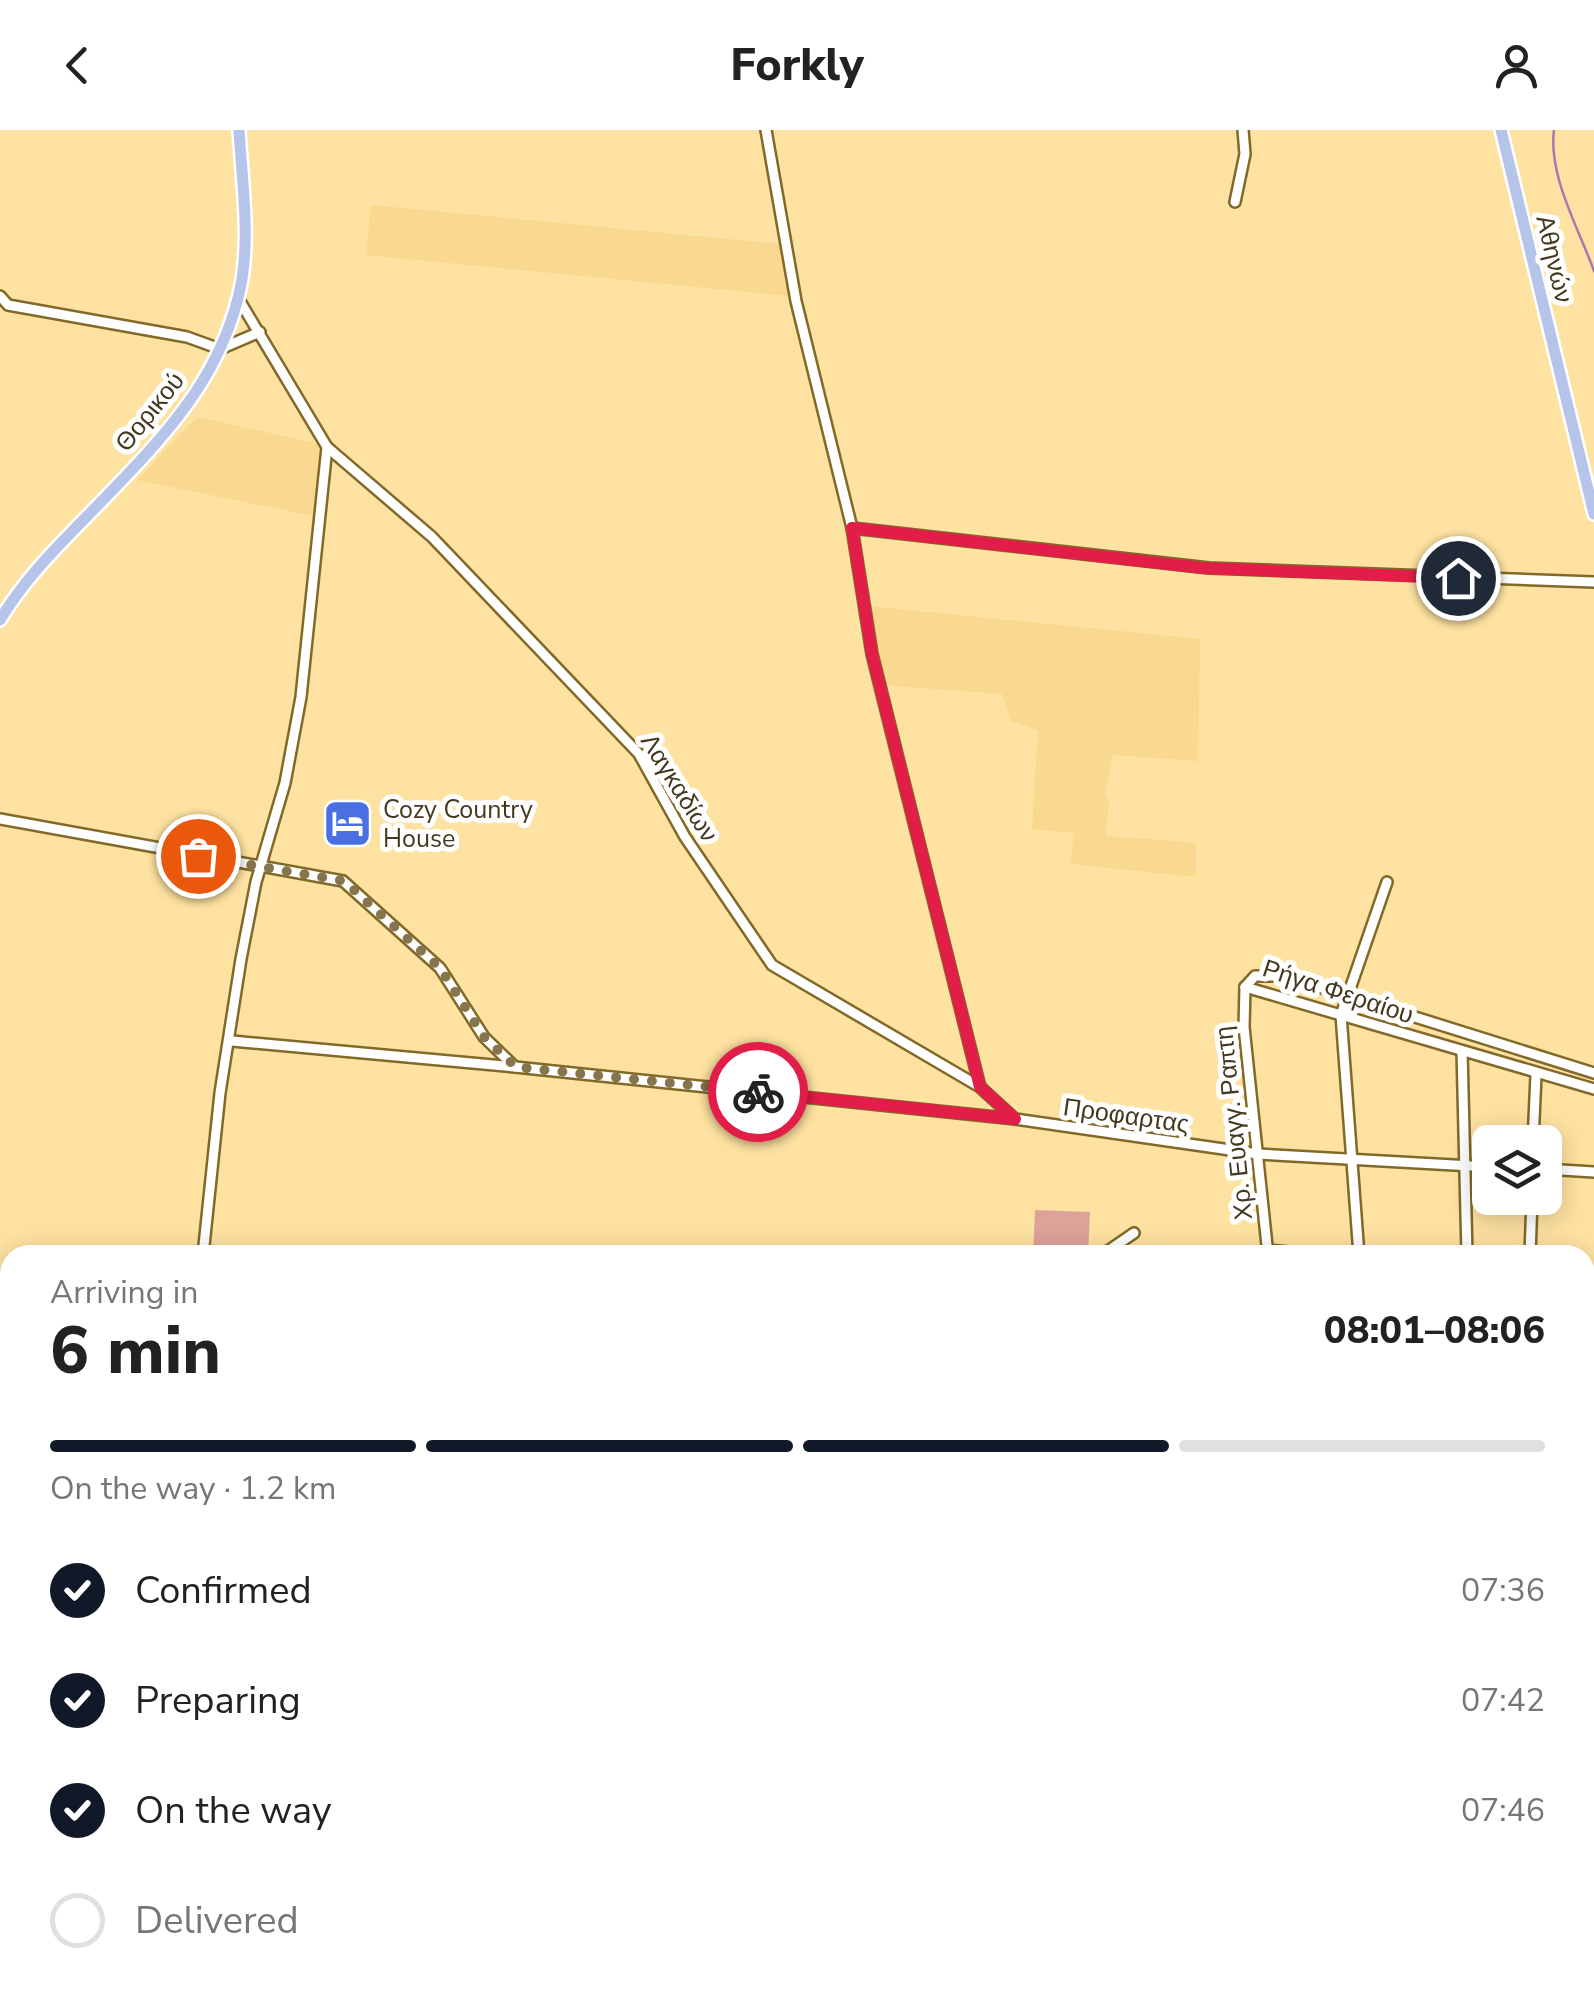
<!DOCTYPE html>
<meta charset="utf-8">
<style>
body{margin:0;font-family:"Nunito Sans",sans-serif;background:#f6f6f6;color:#222;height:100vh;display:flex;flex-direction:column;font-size:38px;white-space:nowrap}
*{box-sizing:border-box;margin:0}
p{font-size:32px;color:#767676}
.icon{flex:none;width:55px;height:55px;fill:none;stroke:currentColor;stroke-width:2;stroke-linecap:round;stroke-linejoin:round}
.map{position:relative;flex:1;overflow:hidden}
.sheet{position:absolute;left:0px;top:1115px;width:1595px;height:752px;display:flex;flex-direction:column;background:#fff;border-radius:30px 30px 0 0;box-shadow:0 5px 25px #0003}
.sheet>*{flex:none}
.controls{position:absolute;left:1472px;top:995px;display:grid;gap:20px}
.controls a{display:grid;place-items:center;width:90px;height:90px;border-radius:15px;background:#fff;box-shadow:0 5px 25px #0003;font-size:50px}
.pin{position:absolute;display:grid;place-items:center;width:85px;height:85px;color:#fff;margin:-42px;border:5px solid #fff;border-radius:50%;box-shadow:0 2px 10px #0007}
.courier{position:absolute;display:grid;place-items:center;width:100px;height:100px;margin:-50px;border:8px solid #e11d48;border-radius:50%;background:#fff;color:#222;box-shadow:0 2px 12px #0007}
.overview em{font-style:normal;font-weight:800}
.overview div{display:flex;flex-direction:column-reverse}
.overview{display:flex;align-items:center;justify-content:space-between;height:170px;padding:0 50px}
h1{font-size:65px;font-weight:800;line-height:75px}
.bar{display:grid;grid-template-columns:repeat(4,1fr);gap:15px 10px;align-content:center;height:120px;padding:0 50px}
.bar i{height:12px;border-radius:8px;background:#e0e0e0}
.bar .on{background:#111827}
.bar p{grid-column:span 4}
ol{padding:0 50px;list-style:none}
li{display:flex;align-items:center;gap:30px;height:110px}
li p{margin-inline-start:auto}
li .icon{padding:10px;border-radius:50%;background:#111827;color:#fff;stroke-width:4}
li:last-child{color:#767676}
li i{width:55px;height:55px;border:5px solid #e0e0e0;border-radius:50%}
header{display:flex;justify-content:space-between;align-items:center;height:130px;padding:0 50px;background:#fff;font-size:45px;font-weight:800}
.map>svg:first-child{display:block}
</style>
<header><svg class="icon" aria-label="back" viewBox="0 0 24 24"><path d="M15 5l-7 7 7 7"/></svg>Forkly<svg class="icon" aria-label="person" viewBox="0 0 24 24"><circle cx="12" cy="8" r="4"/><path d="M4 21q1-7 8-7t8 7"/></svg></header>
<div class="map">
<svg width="1594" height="1866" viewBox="0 0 1594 1866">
<rect width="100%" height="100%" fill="#fee2a1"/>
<g fill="#f8d98f">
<path d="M 371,75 L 781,114 L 789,166 L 366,125 Z"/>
<path d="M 197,287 L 319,314 L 314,386 L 137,350 Z"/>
<path d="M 868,476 L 1200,509 L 1198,631 L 1112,625 L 1105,664 L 1109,670 L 1106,706 L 1196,713 L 1196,747 L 1071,734 L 1074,703 L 1032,699 L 1038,600 L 1011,591 L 1002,564 L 883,555 Z"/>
</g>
<path fill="#dda29a" d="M 1035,1080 L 1090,1082 L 1088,1125 L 1033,1125 Z"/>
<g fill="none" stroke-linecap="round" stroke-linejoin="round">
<path stroke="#ad76ac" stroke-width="2.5" d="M 1554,0 C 1548,46 1579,99 1594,141"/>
<defs>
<g id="minor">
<path d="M 766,0 L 796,171 L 852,398 L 872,524 L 980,957"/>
<path d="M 1235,72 L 1245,24 L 1243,0"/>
<path d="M 0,166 L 8,175 L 187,207 L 220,219 L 260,202"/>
<path d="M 327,317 L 432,407 L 639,624 L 685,707 L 772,835 L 980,957 L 1015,989"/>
<path d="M 852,398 L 1209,438 L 1594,452"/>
<path d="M 0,689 L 343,751 L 440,838 L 484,907 L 515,937 L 1015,989 L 1258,1024 L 1490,1037"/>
<path d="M 1245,857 L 1255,846 L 1284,846 L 1594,943"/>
<path d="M 1245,857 L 1594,959"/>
<path d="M 1245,857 L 1244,897 L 1268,1125"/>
<path d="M 232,911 L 515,937"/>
<path d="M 1462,921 L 1467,1125"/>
<path d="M 1533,1012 L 1536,945"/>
<path d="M 1545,1039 L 1594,1042"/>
<path d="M 1268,1120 L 1325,1125"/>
<path d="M 203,1125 L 220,963 L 241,829 L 256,752 L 285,653 L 301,567 L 327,317 L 238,168"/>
<path d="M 1102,1125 L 1134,1103"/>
<path d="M 1359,1125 L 1341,885 L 1387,752"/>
<path d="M 1530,1125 L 1532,1068"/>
<path d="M 1585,1161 L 1594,1163"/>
<path d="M 0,1249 L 10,1250"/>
<path d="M 1585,1313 L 1594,1314"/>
<path d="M 1585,1371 L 1594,1379"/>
<path d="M 1585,1406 L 1594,1404"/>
<path d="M 1585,1473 L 1594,1469"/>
<path d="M 1585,1620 L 1594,1660"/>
<path d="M 0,1701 L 10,1701"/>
<path d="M 283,1858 L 286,1866"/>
<path d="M 945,1858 L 994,1866"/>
<path d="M 1349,1858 L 1350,1866"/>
<path d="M 1407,1858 L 1410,1866"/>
<path d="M 1535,1858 L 1537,1866"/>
</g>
<g id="major">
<path d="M 1501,0 L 1594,384"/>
<path d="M 0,490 C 26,446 63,411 99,374 C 159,312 216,255 238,168 C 252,116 242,53 239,0"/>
<path d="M 1585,1745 L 1594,1741"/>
<path d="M 1416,1866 L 1425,1858"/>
</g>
</defs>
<use href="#minor" stroke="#826928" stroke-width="14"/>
<use href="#major" stroke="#fff" stroke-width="16"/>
<use href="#minor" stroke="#fff" stroke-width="9"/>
<use href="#major" stroke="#b5c4e8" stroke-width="11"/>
</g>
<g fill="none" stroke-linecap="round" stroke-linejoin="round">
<path stroke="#85744c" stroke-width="10" stroke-dasharray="0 18" d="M 198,726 L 344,751 L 440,838 L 484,907 L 516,937 L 758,962"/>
<path stroke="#e11d48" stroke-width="12" d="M 758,962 L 1015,989 L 980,957 L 872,524 L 852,398 L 1202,438 L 1458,448"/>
</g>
<defs>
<symbol id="hotel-square" viewBox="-11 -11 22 22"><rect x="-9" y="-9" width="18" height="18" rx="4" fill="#4a6fe2" stroke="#fff"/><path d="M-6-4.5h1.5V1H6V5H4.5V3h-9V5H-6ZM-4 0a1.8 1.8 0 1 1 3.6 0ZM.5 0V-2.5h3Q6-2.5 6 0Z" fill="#fff"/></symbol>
</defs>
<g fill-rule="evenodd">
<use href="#hotel-square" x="320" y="666" width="55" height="55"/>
</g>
<g text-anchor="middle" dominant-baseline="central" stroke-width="10" stroke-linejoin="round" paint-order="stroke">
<g font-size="25" fill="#44391e" stroke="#fff">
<text transform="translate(1554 129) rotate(77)">Αθηνών</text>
<text transform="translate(150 282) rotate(-51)">Θορικού</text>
<text transform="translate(679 658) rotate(58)">Λαγκαδίων</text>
<text transform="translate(1338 862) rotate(18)">Ρήγα Φεραίου</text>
<text transform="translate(1126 986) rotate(8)">Προφαρτας</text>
<text transform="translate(1234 993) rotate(-96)">Χρ. Ευαγγ. Ραπτη</text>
</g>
<g font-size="25" fill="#44391e" stroke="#fff" text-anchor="start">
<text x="383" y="680">Cozy Country<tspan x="383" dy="29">House</tspan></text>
</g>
</g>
</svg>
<div class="controls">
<a><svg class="icon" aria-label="layers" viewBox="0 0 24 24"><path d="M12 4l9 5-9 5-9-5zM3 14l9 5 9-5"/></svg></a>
</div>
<div class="pin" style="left:198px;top:726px;background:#ea580c"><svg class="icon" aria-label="bag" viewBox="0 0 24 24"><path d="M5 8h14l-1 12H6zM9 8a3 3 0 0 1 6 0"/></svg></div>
<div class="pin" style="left:1458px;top:448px;background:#1f2937"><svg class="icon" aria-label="home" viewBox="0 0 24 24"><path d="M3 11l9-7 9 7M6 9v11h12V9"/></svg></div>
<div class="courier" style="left:758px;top:962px"><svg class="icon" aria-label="bike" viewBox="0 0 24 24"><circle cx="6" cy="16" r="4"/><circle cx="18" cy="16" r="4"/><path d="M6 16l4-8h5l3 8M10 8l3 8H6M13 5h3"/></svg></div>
<section class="sheet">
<div class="overview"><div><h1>6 min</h1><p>Arriving in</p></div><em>08:01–08:06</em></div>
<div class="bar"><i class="on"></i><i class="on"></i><i class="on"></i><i></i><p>On the way · 1.2 km</p></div>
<ol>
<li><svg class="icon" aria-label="check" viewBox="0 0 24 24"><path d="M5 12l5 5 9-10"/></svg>Confirmed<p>07:36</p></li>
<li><svg class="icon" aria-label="check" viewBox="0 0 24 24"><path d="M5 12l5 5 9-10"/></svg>Preparing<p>07:42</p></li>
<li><svg class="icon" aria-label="check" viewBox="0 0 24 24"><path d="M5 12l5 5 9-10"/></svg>On the way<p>07:46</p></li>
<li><i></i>Delivered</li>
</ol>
</section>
</div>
